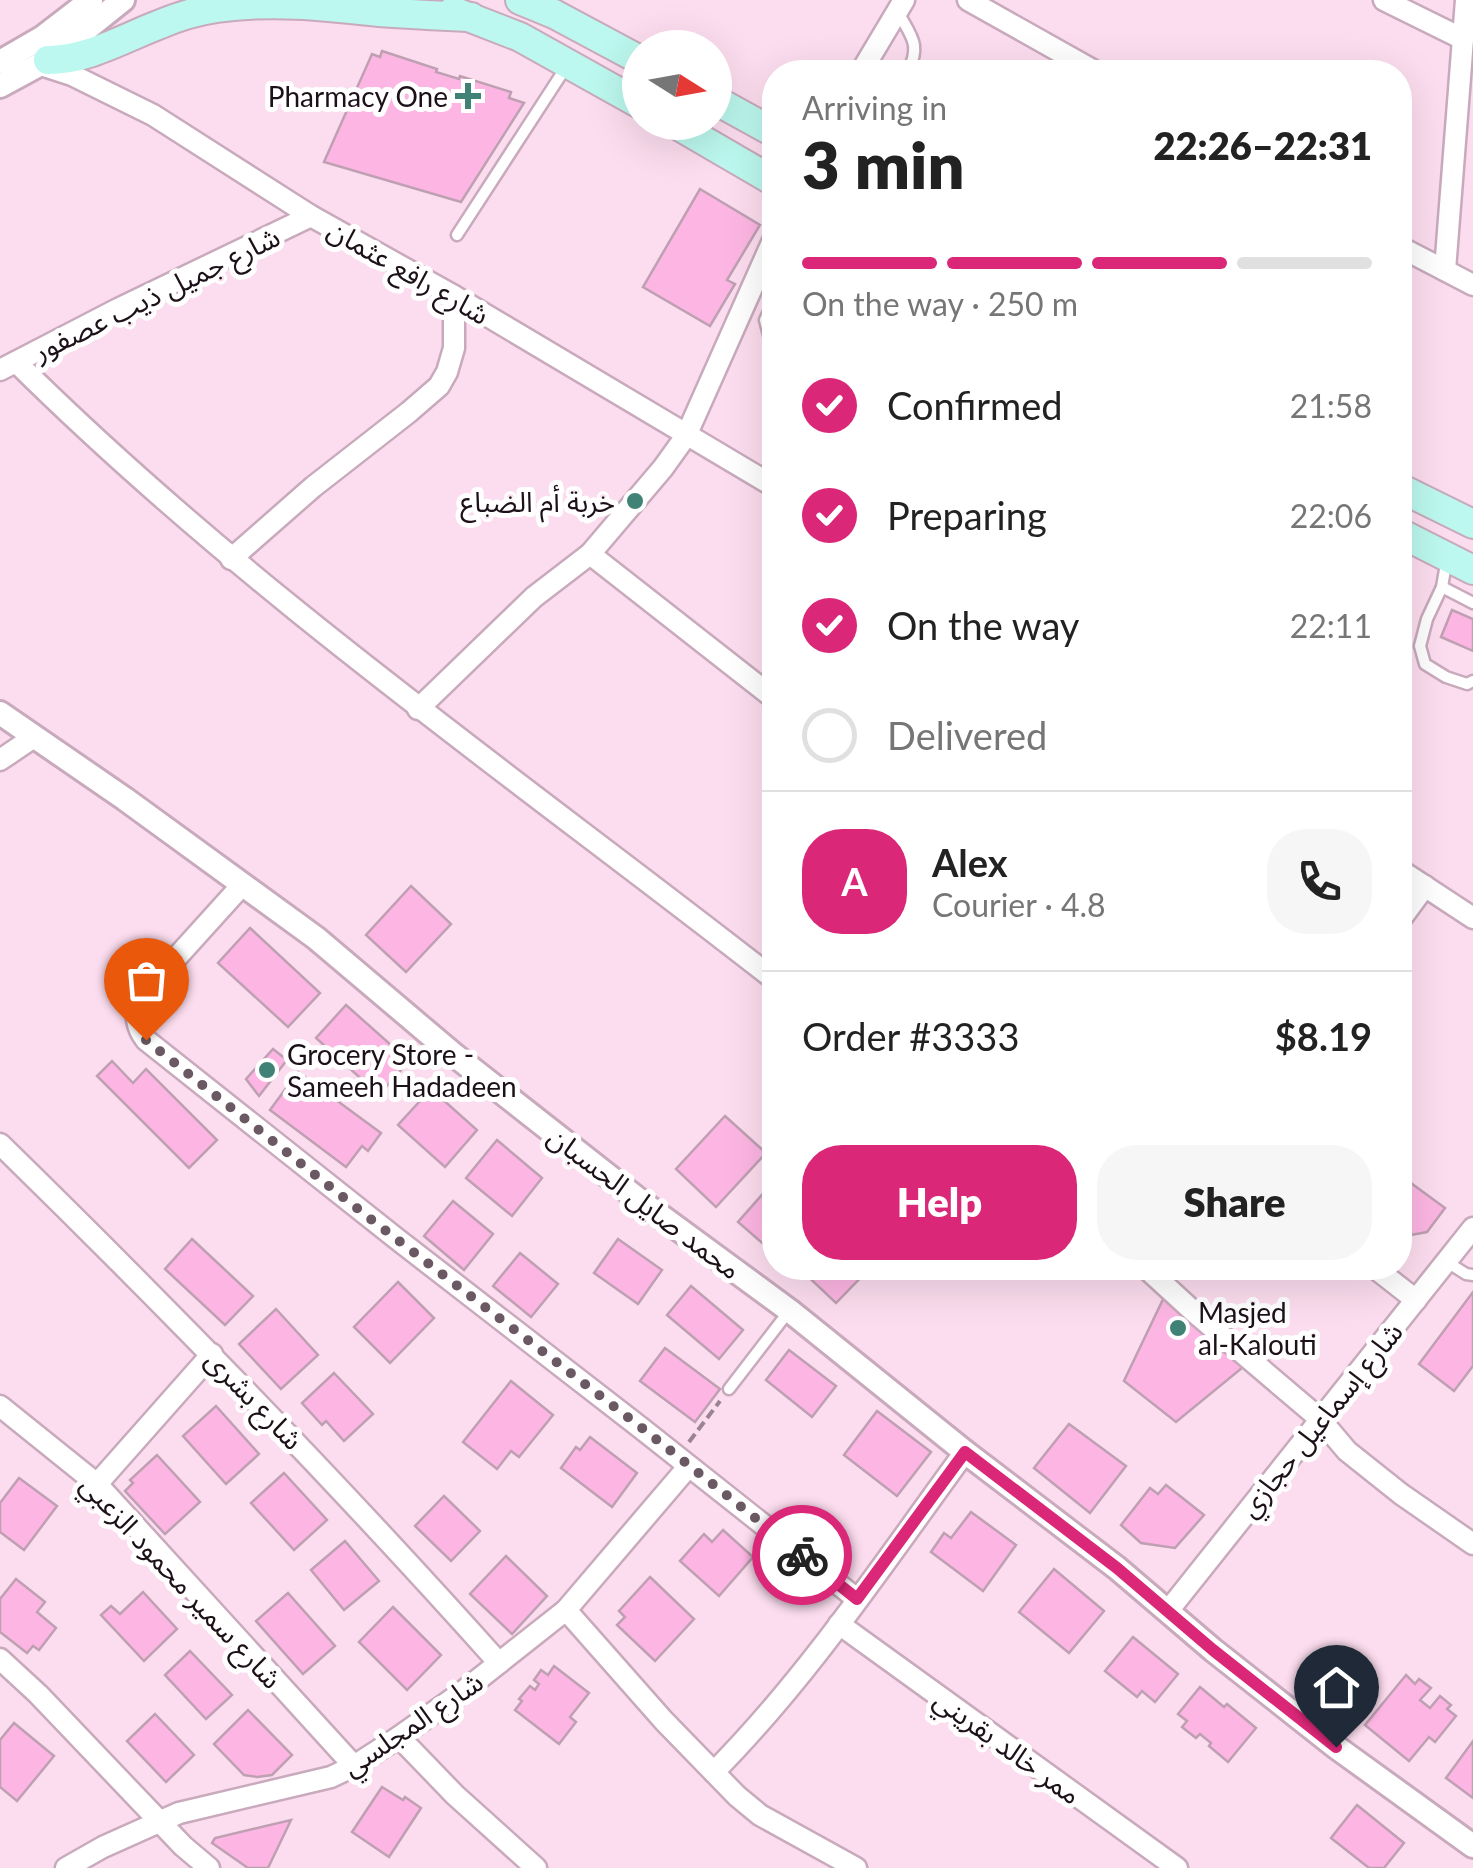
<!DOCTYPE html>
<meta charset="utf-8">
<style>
body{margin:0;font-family:Lato,"Noto Sans Arabic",sans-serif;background:#f6f6f6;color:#222;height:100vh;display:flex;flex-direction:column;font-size:38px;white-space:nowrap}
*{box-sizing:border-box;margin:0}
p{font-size:32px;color:#767676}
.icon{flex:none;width:55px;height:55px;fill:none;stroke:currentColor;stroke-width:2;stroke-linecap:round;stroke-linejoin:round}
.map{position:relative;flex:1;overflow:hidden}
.details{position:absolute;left:762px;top:60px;width:650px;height:1220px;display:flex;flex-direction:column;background:#fff;border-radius:40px;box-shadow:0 10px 40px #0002}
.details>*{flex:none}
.needle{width:65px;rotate:101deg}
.buttons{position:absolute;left:622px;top:30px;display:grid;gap:20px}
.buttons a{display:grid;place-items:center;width:110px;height:110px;border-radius:50%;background:#fff;box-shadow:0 10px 40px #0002;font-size:50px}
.pin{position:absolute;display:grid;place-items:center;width:85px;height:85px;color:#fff;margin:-102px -42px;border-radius:50% 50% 50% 0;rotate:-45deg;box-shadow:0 0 10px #0007}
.pin .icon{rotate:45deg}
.courier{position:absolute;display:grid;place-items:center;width:100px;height:100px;margin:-50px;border:8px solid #db2777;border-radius:50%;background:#fff;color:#222;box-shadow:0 2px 12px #0007}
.head em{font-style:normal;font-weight:800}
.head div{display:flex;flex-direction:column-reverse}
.head{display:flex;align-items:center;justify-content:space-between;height:170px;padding:0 40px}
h1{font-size:65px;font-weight:800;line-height:75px}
.bar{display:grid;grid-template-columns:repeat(4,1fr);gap:15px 10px;align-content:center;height:120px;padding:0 40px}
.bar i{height:12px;border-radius:8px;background:#e0e0e0}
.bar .on{background:#db2777}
.bar p{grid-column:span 4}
.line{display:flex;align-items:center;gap:25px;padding:0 40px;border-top:2px solid #e0e0e0}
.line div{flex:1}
.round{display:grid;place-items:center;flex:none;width:105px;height:105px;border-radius:40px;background:#f6f6f6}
ol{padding:0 40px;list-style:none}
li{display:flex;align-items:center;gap:30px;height:110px}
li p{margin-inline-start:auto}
li .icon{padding:10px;border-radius:50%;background:#db2777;color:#fff;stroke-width:4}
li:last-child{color:#767676}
li i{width:55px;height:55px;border:5px solid #e0e0e0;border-radius:50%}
.cta{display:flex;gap:20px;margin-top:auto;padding:20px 40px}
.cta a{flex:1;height:115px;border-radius:40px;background:#db2777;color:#fff;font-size:40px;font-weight:800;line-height:115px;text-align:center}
.cta a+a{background:#f6f6f6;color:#222}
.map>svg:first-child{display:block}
</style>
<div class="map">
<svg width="1473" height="1868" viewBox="0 0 1473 1868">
<rect width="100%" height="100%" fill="#fcddef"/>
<g fill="#fdb6e3" stroke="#bea0b2" stroke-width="2.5">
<path d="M 382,51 L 437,69 L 436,72 L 459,79 L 460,76 L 511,92 L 509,98 L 524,103 L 461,202 L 324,162 L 372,54 L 380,57 Z"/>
<path d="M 700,189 L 760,225 L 727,280 L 735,284 L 710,326 L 643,287 Z"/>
<path d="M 1452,610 L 1473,619 L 1473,651 L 1441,637 Z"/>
<path d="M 411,886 L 451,924 L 406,972 L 366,935 Z"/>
<path d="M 250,928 L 320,993 L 288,1027 L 218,963 Z"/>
<path d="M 346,1005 L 409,1061 L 379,1095 L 316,1038 Z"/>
<path d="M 273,1049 L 287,1060 L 259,1096 L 246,1079 Z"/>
<path d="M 112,1061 L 133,1083 L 146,1069 L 217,1140 L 189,1168 L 97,1076 Z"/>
<path d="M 298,1072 L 381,1133 L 368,1151 L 362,1146 L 346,1167 L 270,1110 Z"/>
<path d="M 431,1089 L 477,1130 L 445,1167 L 398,1125 Z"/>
<path d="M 725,1116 L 766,1153 L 716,1207 L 676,1169 Z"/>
<path d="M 497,1140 L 542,1178 L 512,1216 L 466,1178 Z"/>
<path d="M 1400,1175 L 1445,1208 L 1427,1232 L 1400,1237 Z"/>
<path d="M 775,1180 L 775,1254 L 738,1222 Z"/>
<path d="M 453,1201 L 493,1234 L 464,1270 L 424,1236 Z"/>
<path d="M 192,1239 L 253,1296 L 225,1325 L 165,1269 Z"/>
<path d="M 618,1239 L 662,1270 L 638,1304 L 594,1273 Z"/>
<path d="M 520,1253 L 558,1284 L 531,1317 L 493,1286 Z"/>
<path d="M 799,1268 L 870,1268 L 836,1303 Z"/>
<path d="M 398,1282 L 434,1318 L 390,1363 L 354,1327 Z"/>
<path d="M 691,1286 L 743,1330 L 719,1359 L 667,1315 Z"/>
<path d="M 1473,1292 L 1473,1366 L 1454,1391 L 1419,1364 Z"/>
<path d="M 1166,1293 L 1248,1363 L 1176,1422 L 1124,1381 Z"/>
<path d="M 276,1309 L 318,1355 L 281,1389 L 239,1344 Z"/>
<path d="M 665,1348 L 720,1389 L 695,1422 L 640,1381 Z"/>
<path d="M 789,1350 L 836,1386 L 812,1417 L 766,1380 Z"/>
<path d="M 334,1373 L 373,1414 L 344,1441 L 326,1421 L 322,1425 L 302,1403 Z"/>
<path d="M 511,1381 L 553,1415 L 519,1457 L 511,1451 L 497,1469 L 463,1442 Z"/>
<path d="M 216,1406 L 259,1454 L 226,1484 L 183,1436 Z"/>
<path d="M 877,1411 L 931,1452 L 897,1496 L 844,1455 Z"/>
<path d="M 1069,1424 L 1126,1466 L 1090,1513 L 1034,1468 Z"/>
<path d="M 590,1437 L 637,1473 L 612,1507 L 561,1468 L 576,1447 L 580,1450 Z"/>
<path d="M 157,1455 L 200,1502 L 165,1534 L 125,1491 L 133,1483 L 130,1480 Z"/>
<path d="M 284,1473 L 327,1520 L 294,1550 L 251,1503 Z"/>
<path d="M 19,1478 L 57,1506 L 24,1550 L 0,1532 L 0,1503 Z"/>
<path d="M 1166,1485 L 1204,1515 L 1175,1548 L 1141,1543 L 1121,1525 L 1150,1488 L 1158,1494 Z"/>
<path d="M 444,1496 L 480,1531 L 451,1561 L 415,1526 Z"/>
<path d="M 971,1512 L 1016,1545 L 983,1591 L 931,1552 L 944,1533 L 951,1538 Z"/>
<path d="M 723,1530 L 753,1557 L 719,1596 L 680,1561 L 704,1534 L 712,1542 Z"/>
<path d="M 345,1541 L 379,1581 L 344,1610 L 311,1570 Z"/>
<path d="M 506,1556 L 547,1596 L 512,1634 L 470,1594 Z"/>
<path d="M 1054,1569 L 1104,1611 L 1069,1653 L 1019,1612 Z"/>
<path d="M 650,1577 L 694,1619 L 655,1661 L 617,1625 L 625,1617 L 619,1611 Z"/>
<path d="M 16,1579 L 45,1602 L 37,1612 L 56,1628 L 39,1650 L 33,1646 L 27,1653 L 0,1632 L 0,1599 Z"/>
<path d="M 143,1592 L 177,1629 L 144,1661 L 101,1615 L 111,1606 L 120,1614 Z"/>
<path d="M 288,1593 L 335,1646 L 303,1674 L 256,1621 Z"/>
<path d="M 393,1607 L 441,1655 L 407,1690 L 359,1642 Z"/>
<path d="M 1133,1637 L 1178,1674 L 1155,1702 L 1142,1691 L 1137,1697 L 1105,1671 Z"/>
<path d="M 190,1651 L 232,1695 L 206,1719 L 165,1675 Z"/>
<path d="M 554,1666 L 589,1693 L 570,1717 L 576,1722 L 559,1744 L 515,1710 L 522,1701 L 519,1699 L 530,1686 L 535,1690 L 539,1684 L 534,1680 L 541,1670 L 548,1675 Z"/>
<path d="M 1406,1675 L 1415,1684 L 1419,1679 L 1431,1688 L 1420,1700 L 1430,1708 L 1440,1696 L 1451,1705 L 1447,1709 L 1456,1716 L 1435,1742 L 1429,1737 L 1409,1761 L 1365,1725 Z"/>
<path d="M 1200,1687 L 1224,1707 L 1227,1704 L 1256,1728 L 1228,1762 L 1209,1746 L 1211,1743 L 1200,1734 L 1196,1738 L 1182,1727 L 1187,1721 L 1178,1714 Z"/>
<path d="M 248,1710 L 292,1755 L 272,1775 L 257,1777 L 244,1775 L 214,1744 Z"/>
<path d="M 155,1714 L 194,1755 L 166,1782 L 127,1741 Z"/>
<path d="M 14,1723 L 54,1756 L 17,1801 L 0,1787 L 0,1740 Z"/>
<path d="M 1473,1741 L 1473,1798 L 1446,1778 Z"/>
<path d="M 382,1787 L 403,1800 L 405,1797 L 421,1808 L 389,1857 L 352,1832 Z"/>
<path d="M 1357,1805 L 1404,1843 L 1384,1868 L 1369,1868 L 1331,1838 Z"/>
<path d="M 291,1820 L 268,1868 L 248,1868 L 212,1843 L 215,1838 Z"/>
</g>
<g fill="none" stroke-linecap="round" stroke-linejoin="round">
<defs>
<g id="service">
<path d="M 898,12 C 912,38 921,44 908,72"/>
<path d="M 457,235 L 568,64"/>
<path d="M 775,299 L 765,320 L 769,335 L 775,338"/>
<path d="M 1447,558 L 1442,587 L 1473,603"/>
<path d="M 1442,587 L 1427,619 L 1420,646 L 1425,664 L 1446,677 L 1467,684 L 1473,681"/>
<path d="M 1447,1262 L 1466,1274 L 1473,1275"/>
<path d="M 729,1389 L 789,1311"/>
</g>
<g id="minor">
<path d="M 968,0 L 1096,72"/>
<path d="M 1384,0 L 1463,39"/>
<path d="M 41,65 L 72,75 L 153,115 L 311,216 L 454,296 L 775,487"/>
<path d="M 861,72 L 904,0"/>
<path d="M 1400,247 L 1473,285"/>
<path d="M 1445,270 L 1466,0"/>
<path d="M 16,362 C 249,593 518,779 775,980"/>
<path d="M 0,370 L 118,309 L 311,216"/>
<path d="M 590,554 L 775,699"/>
<path d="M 231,559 L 313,487 L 409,412 L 439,386 L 447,372 L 454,348 L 454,296"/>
<path d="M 418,709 L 534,597 L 590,554 L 663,468 L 686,436 L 775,236"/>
<path d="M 0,760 L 34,737"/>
<path d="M 1400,870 L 1473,918"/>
<path d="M 243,884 L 139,999 C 135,1016 136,1027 146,1040 L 397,1239 L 641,1428 L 857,1599"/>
<path d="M 1400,920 L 1425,886"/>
<path d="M 0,1144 C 172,1312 339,1484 499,1663"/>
<path d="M 1146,1268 L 1194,1312 L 1320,1419 L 1347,1451 L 1401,1494 L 1473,1544"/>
<path d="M 1375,1268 L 1416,1300"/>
<path d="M 0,1406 L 97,1484 L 354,1766"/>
<path d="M 97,1484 L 212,1354"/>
<path d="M 566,1610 L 664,1721 L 737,1796 L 760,1815 L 856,1868"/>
<path d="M 1168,1611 L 1473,1228"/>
<path d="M 839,1624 L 1177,1868"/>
<path d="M 0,1659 L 38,1694 L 183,1846 L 209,1868"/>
<path d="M 399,1737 L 455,1795 L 536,1868"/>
<path d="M 714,1772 C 809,1676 885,1561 965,1452"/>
<path d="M 66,1868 L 103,1847 L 179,1813 L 331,1777 L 354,1766 L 399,1737 L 461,1693 L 566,1610 L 688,1467"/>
</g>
<g id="tertiary">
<path d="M 0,62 L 43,37 L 91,0"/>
<path d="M 0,86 L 48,60 L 123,0"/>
<path d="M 0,713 L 125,799 L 316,938 L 453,1054 L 639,1200 L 790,1311 L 965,1452 L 1117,1568 L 1213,1650 L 1336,1747 L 1473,1846"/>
</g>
<g id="secondary">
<path d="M 520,0 L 554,14 L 640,60"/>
<path d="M 453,11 L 520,37 L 640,104"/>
<path d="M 48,60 C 87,60 122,39 158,25 C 177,17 196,11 217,8 C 272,0 324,6 379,12 C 409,14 440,16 471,17"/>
<path d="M 715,100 L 775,133"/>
<path d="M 672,122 L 775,182"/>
<path d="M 1400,488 L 1473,524"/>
<path d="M 1400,533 L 1473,570"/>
</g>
</defs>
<use href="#service" stroke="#c8aabc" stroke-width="15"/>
<use href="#minor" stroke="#c8aabc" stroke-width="25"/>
<use href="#tertiary" stroke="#c8aabc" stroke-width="28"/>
<use href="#secondary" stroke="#c8aabc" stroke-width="32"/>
<path stroke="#9a8491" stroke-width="4" stroke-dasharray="10 5" stroke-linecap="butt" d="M 689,1442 L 720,1401"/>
<use href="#service" stroke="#fff" stroke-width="10"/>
<use href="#minor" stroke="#fff" stroke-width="20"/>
<use href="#tertiary" stroke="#fff" stroke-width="22"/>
<use href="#secondary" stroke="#bcf8ef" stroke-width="28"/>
</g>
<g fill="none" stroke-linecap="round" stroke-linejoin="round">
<path stroke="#6a5863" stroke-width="10" stroke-dasharray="0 18" d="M 146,1040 L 368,1217 L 642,1428 L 802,1555"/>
<path stroke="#db2777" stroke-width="12" d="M 802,1555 L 857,1599 L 965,1452 L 1117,1568 L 1213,1650 L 1336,1747"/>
</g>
<g fill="#408376" stroke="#fff" stroke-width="4">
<path d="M463 81h10v10h10v10h-10v10h-10v-10h-10v-10h10z"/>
<circle cx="635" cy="501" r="10"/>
<circle cx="267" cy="1070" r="10"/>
<circle cx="1178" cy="1328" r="10"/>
</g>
<g text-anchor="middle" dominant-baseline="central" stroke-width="10" stroke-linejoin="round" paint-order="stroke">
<g font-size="28" fill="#1c1118" stroke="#fff" text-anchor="end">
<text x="448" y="96">Pharmacy One</text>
<text x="615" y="501">خربة أم الضباع</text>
<text x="287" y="1054" text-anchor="start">Grocery Store -<tspan x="287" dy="32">Sameeh Hadadeen</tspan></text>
<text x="1198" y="1312" text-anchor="start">Masjed<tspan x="1198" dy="32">al-Kalouti</tspan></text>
</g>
<g font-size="28" fill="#1c1118" stroke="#fff">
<text transform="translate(409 271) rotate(30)">شارع رافع عثمان</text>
<text transform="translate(156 293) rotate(-26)">شارع جميل ذيب عصفور</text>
<text transform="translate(645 1202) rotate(37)">محمد صايل الحسبان</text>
<text transform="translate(255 1399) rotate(46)">شارع بشرى</text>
<text transform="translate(1320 1419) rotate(-51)">شارع إسماعيل حجازي</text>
<text transform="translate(182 1581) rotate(47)">شارع سمير محمود الزعبي</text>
<text transform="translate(412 1723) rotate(-34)">شارع المجلسي</text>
<text transform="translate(1008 1746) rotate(36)">ممر خالد بقريني</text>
</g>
</g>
</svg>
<div class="buttons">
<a><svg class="needle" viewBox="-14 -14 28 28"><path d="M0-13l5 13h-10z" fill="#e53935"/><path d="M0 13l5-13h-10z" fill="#767676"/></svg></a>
</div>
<div class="pin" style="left:146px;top:1040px;background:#ea580c"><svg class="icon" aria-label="bag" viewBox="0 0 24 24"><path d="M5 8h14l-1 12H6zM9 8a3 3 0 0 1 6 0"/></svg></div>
<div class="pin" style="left:1336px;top:1747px;background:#1f2937"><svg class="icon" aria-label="home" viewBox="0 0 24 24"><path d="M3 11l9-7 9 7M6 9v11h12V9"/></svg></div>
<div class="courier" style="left:802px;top:1555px"><svg class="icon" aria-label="bike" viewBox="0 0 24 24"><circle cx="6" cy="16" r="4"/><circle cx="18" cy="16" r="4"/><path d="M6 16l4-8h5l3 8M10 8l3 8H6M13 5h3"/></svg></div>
<section class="details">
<div class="head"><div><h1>3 min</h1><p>Arriving in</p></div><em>22:26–22:31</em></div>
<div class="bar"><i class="on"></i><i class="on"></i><i class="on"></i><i></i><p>On the way · 250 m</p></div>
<ol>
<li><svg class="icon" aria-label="check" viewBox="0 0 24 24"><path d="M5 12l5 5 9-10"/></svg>Confirmed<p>21:58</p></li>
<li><svg class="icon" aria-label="check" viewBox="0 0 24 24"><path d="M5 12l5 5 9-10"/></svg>Preparing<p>22:06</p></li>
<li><svg class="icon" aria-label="check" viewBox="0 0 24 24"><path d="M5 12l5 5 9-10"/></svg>On the way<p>22:11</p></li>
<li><i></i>Delivered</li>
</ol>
<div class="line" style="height:180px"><b class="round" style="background:#db2777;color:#fff">A</b><div><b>Alex</b><p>Courier · 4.8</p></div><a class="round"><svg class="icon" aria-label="phone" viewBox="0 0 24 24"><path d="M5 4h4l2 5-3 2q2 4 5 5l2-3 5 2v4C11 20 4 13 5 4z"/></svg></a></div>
<div class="line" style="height:130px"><div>Order #3333</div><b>$8.19</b></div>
<div class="cta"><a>Help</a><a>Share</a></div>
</section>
</div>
